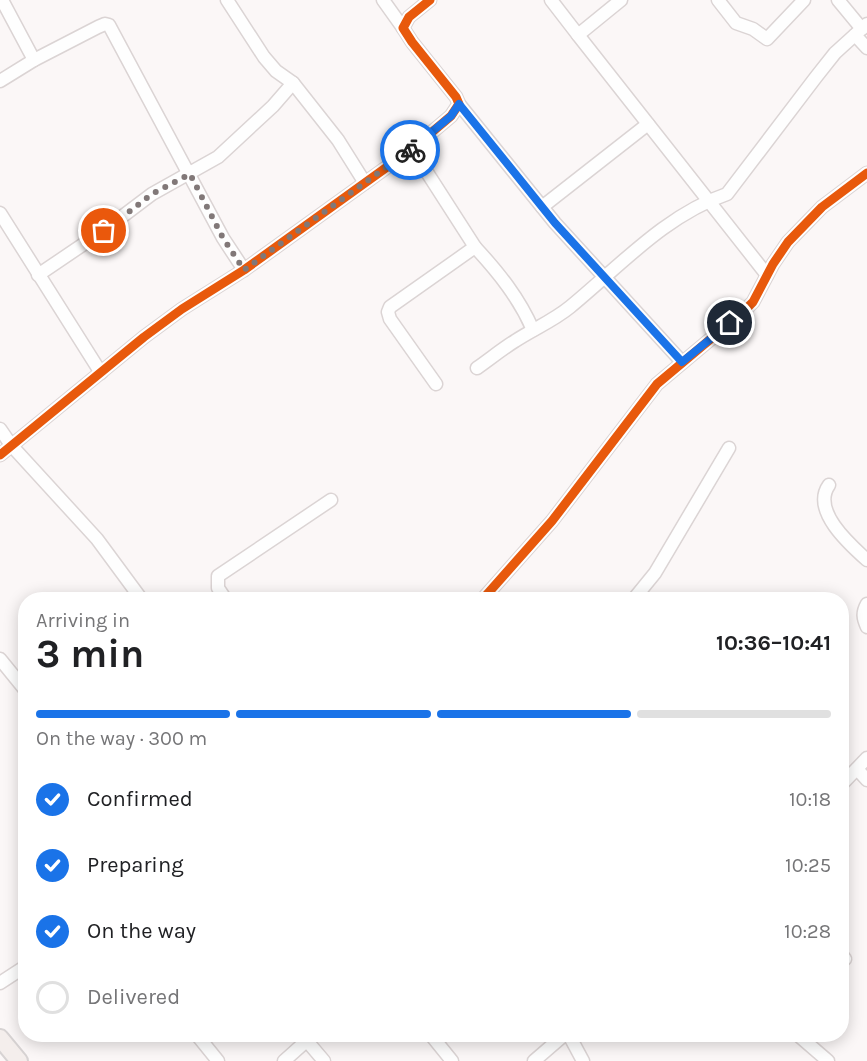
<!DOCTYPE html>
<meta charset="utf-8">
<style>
body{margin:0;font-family:Karla,sans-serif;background:#f6f6f6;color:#202124;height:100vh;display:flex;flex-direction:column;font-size:22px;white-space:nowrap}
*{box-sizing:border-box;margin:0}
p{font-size:20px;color:#757577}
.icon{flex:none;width:33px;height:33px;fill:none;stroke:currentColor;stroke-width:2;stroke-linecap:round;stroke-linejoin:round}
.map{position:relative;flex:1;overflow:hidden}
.side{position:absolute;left:18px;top:592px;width:831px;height:450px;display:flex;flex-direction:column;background:#fff;border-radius:24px;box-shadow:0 3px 15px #0003}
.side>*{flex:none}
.pin{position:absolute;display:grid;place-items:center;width:51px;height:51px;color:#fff;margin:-26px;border:3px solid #fff;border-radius:50%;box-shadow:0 2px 6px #0007}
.courier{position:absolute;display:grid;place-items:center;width:60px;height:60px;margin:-30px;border:4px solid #1a73e8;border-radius:50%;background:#fff;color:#222;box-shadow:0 2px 8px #0007}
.overview em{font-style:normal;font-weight:700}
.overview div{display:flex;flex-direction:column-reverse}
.overview{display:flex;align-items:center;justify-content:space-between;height:102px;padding:0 18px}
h1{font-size:39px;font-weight:700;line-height:45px}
.bar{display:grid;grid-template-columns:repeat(4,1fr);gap:9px 6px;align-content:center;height:72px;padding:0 18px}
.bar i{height:8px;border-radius:4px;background:#e0e0e0}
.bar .selected{background:#1a73e8}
.bar p{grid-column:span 4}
ol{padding:0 18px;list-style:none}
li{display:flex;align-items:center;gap:18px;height:66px}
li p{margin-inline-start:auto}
li .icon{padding:6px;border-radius:50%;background:#1a73e8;color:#fff;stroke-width:4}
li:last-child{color:#757577}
li i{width:33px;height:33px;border:3px solid #e0e0e0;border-radius:50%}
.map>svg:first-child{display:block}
</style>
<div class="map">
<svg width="867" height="1061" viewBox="0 0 867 1061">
<rect width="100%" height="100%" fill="#fbf7f7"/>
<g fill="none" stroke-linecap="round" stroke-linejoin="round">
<defs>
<g id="minor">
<path d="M 2,0 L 34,60"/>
<path d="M 227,0 L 264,57 L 276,71 L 293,83 L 338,140 L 365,183"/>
<path d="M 383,0 L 403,28"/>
<path d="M 551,0 L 578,35 L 621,0"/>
<path d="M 718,0 L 736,23 L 753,29 L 767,39 L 804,0"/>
<path d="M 838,0 L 862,29"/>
<path d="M 578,35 L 767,275"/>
<path d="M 855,35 L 867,48"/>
<path d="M 0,81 L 34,60 L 98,27 L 105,24 L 109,25 L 223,238 L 244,270"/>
<path d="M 459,104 L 555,223 L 682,362"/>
<path d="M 412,149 L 475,247 L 390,307 L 388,312 L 390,319 L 436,384"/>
<path d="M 542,207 L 648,124"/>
<path d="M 0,213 L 101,373"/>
<path d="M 475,247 C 499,273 519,298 533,330"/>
<path d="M 38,275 L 103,231 L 152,194 L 218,157 L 273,106 L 293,83"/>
<path d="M 477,368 C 490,359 502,349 515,341 C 533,329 553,321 570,307 C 619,267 665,215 727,194 L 816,77 L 835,53 L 867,24"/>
<path d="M 0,429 L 11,445 L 97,539 L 142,600"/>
<path d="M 0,455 L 144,337 L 182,309 L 244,270 L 412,149 L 451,116 L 459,104 L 456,97 L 412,42 L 403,28 L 409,17 L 430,0"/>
<path d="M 829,485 C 811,510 849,544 867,560"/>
<path d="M 226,600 L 218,588 L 218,576 L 331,500"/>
<path d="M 482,600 L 552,521 L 657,384 L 744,311 L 753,302 L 773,264 L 788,242 L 822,207 L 867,173"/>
<path d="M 633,600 L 655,573 L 729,448"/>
<path d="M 867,604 C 862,613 863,618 867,627"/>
<path d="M 0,659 L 26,691"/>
<path d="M 857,769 L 867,780"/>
<path d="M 842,784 L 867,758"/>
<path d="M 842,955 L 845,959"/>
<path d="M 0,983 L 26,966"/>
<path d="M 197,1035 L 218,1061"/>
<path d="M 431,1035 L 452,1061"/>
<path d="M 569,1035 L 583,1061"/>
<path d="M 798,1035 L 828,1061"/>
<path d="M 307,1041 L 324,1061"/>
<path d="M 284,1061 L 313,1035"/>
<path d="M 534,1061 L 564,1035"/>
</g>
<path id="major" d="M 0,1038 L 19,1061"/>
</defs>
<use href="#minor" stroke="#dbd4d4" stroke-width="15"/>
<use href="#major" stroke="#d7d3d3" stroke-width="20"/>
<use href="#minor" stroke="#fefefe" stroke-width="12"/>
<use href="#major" stroke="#f4eeec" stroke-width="16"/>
<defs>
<g id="cycleway">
<path d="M 0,455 L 144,337 L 182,309 L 244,270 L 412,149 L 451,116 L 459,104 L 456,97 L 412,42 L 403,28 L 409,17 L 430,0"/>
<path d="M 482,600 L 552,521 L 657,384 L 744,311 L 753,302 L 773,264 L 788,242 L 822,207 L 867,173"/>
</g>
</defs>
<use href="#cycleway" stroke="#fff" stroke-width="13"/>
<use href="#cycleway" stroke="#e8590c" stroke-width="9"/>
</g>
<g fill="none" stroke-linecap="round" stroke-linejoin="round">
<path stroke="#817878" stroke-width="6" stroke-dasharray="0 10.8" d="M 104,231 L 152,194 L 190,174 L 223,238 L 244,270 L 410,150"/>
<path stroke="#1a73e8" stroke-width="8" d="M 410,150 L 451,116 L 459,104 L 555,223 L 682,362 L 730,323"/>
</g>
</svg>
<div class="pin" style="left:104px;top:231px;background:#ea580c"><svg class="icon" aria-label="bag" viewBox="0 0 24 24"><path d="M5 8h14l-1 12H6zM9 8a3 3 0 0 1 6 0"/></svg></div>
<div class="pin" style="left:730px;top:323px;background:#1f2937"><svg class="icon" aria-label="home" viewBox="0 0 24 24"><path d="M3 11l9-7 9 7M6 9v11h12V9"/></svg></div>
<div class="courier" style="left:410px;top:150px"><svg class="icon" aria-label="bike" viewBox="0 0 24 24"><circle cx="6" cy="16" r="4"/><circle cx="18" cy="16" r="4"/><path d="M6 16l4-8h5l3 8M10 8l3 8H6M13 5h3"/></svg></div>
<section class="side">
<div class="overview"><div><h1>3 min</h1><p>Arriving in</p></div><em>10:36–10:41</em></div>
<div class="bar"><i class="selected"></i><i class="selected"></i><i class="selected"></i><i></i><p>On the way · 300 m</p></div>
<ol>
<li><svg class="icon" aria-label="check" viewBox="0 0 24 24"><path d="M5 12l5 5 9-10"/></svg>Confirmed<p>10:18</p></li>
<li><svg class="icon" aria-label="check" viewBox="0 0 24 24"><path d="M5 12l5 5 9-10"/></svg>Preparing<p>10:25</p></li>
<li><svg class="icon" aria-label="check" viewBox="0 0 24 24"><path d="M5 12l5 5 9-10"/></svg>On the way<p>10:28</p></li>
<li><i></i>Delivered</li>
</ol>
</section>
</div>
